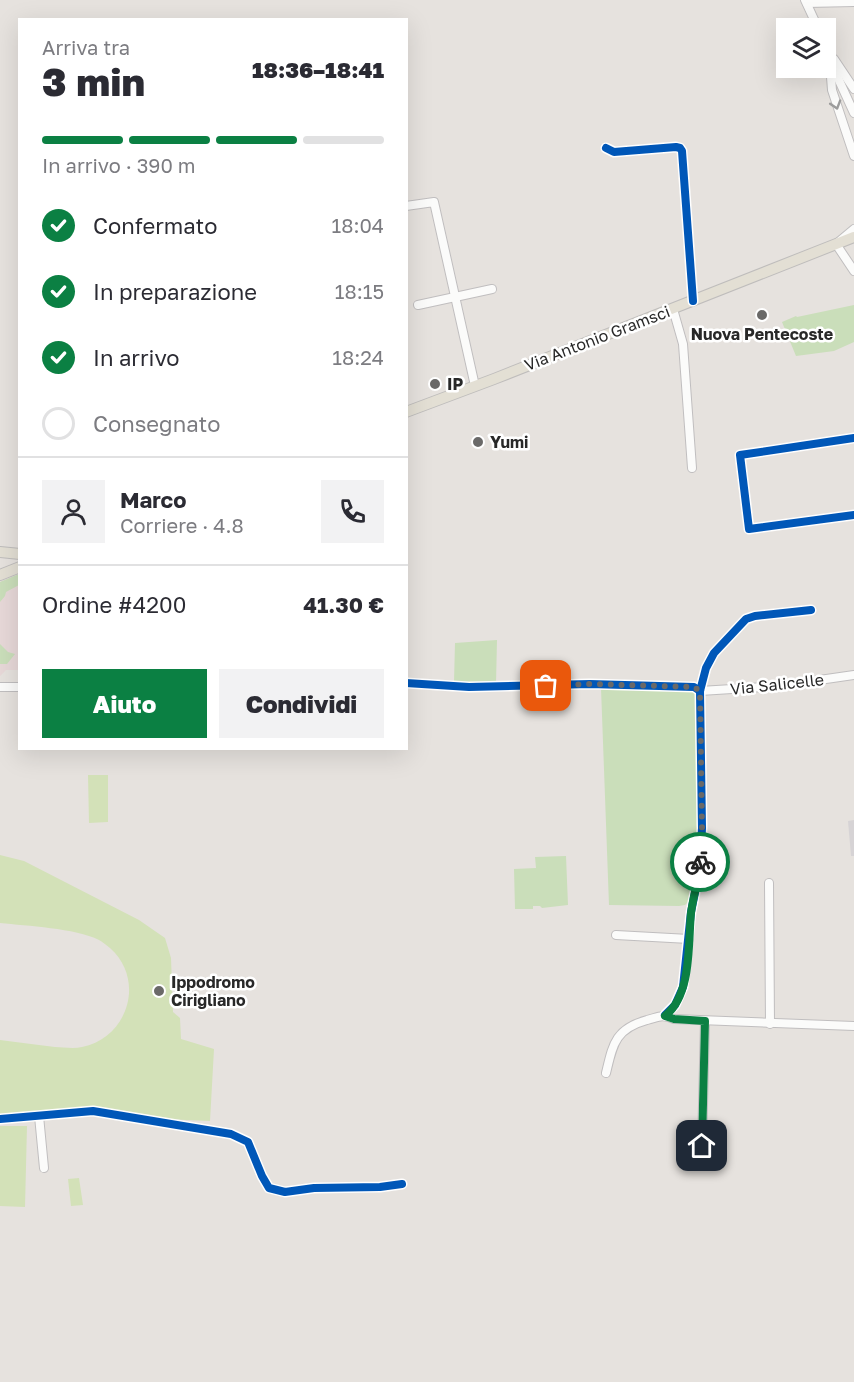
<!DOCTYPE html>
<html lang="it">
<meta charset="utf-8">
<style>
body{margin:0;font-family:"Golos Text",sans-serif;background:#f2f2f3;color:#2b2b33;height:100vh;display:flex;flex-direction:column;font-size:22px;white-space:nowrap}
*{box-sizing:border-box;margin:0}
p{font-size:20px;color:#7c7c81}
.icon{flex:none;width:33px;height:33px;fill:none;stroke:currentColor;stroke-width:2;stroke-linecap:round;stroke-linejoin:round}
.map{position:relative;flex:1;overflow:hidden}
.details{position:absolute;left:18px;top:18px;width:390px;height:732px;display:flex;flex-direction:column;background:#fff;border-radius:0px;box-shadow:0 6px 24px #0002}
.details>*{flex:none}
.tools{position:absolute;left:776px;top:18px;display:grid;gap:12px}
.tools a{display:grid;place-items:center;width:60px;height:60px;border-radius:0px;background:#fff;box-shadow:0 6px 24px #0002;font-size:30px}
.pin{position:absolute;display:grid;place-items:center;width:51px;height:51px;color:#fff;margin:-26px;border-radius:12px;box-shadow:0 3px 9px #0006}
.courier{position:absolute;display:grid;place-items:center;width:60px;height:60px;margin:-30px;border:4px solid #0b8043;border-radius:50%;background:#fff;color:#222;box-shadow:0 2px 8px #0007}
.headline em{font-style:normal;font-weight:800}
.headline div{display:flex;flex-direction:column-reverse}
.headline{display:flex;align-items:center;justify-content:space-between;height:102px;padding:0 24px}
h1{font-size:39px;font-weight:800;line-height:45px}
.bar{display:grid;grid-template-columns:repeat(4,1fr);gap:9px 6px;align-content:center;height:72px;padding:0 24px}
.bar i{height:8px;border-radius:4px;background:#e1e1e2}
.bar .current{background:#0b8043}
.bar p{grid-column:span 4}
.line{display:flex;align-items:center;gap:15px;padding:0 24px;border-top:2px solid #e1e1e2}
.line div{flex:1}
.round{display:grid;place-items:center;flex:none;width:63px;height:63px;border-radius:0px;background:#f2f2f3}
ol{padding:0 24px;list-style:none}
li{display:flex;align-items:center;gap:18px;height:66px}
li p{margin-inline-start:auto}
li .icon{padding:6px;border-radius:50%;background:#0b8043;color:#fff;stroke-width:4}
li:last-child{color:#7c7c81}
li i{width:33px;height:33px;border:3px solid #e1e1e2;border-radius:50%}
.cta{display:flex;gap:12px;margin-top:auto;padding:12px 24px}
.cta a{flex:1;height:69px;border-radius:0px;background:#0b8043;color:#fff;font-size:24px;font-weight:800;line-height:69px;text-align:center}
.cta a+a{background:#f2f2f3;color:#2b2b33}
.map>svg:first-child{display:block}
</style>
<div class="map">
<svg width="854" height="1382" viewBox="0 0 854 1382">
<rect width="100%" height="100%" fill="#e6e2de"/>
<path fill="#d6d3d5" d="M 854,820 L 854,856 L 851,856 L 848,821 Z"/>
<path fill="#e7d8d8" d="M 19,574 L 19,670 L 6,670 L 0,676 L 0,582 Z"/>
<g fill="#cadeba">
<path d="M 854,305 L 854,342 L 834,351 L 796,356 L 782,322 L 796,316 L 797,317 Z"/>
<path d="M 19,574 L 19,585 L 6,592 L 5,596 L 0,602 L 0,582 Z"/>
<path d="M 497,640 L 496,684 L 454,682 L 455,643 Z"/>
<path d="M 0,644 L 8,652 L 15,654 L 7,664 L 0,664 Z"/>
<path d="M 601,688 L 691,689 L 697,692 L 698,793 L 697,845 L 696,862 L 688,902 L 685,905 L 679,906 L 609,905 Z"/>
<path d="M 566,856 L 568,905 L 542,908 L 540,906 L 533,906 L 533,909 L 515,909 L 514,869 L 536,868 L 535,857 Z"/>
</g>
<g fill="#d3e1b8">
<path d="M 88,775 L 108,775 L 108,822 L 89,823 Z"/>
<path d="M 0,855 L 24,861 L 139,920 L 165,938 L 171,958 L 173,1012 L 180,1018 L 181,1039 L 214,1049 L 210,1121 L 163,1119 L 119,1114 L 109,1109 L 82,1108 L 0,1114 L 0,1040 C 18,1042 36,1045 55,1047 C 63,1047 73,1049 82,1047 C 128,1038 146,980 110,948 C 106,945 103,942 99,940 C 75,928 27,926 0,923 Z"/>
<path d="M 0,1126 L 27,1126 L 25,1207 L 0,1206 Z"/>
<path d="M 79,1178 L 83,1205 L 71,1206 L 68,1179 Z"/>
</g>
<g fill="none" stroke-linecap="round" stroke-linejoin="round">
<defs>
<g id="minor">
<path d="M 805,0 L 818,28"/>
<path d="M 807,3 L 854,2"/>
<path d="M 825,43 L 837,76 L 854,113"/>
<path d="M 829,51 L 832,90 L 854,156"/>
<path d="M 834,59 L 854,89"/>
<path d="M 606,148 L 614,152 L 676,147 L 680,148 L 682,151 L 693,301"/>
<path d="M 406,206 L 434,202 L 475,386"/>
<path d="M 854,229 L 836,244 L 854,271"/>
<path d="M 418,305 L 492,289"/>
<path d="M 673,309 L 683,344 L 692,468"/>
<path d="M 854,438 L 740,455 L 749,529 L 854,515"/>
<path d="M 406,683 L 469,687 L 590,684 L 694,687 L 700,691"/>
<path d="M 0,687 L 20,687"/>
<path d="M 700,691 L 778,686 L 854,675"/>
<path d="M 769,883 L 770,1024"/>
<path d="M 616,935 L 689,939"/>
<path d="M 665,1015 L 675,1005 L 683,987 L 691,912 L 700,868 L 702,828 L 700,691 L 706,668 L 714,653 L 746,619 L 755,616 L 811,610"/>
<path d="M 606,1073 C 613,1044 615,1029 647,1020 C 659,1017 661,1014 674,1019 L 854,1026"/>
<path d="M 39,1116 L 44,1168"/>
<path d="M 0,1119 L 93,1111 L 231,1134 L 248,1142 L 262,1176 L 269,1188 L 285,1192 L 314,1188 L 380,1187 L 402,1184"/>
<path d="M 702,1146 L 705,1021"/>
</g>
<g id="major">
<path d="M 406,412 L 494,379 L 854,237"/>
<path d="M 0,552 L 20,554"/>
<path d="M 0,575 L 20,567"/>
</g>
</defs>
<use href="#minor" stroke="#c0bebf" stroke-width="10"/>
<use href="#major" stroke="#bfbdbc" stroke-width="12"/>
<use href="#minor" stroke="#fbfbfa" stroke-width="8"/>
<use href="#major" stroke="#e3dfd4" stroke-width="10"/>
<defs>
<g id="cycleway">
<path d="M 606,148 L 614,152 L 676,147 L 680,148 L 682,151 L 693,301"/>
<path d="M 854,438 L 740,455 L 749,529 L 854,515"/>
<path d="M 406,683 L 469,687 L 590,684 L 694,687 L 700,691"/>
<path d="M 665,1015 L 675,1005 L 683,987 L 691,912 L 700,868 L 702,828 L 700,691 L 706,668 L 714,653 L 746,619 L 755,616 L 811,610"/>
<path d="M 0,1119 L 93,1111 L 231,1134 L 248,1142 L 262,1176 L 269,1188 L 285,1192 L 314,1188 L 380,1187 L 402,1184"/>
</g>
</defs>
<use href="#cycleway" stroke="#fff" stroke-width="11"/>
<use href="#cycleway" stroke="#0057b8" stroke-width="8"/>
</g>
<defs><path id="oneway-chevron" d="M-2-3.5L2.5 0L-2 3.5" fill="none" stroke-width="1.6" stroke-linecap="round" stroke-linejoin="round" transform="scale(1.5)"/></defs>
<use stroke="#9c9c9c" href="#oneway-chevron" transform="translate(836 105) rotate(73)"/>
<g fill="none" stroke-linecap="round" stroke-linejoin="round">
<path stroke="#6a6968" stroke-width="6" stroke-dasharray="0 10.8" d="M 546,686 L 590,684 L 694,687 L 700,691 L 702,828 L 700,862"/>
<path stroke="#0b8043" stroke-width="8" d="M 700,862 C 699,880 693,896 691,913 C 688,944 692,995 665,1016 L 674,1019 L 705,1021 L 702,1146"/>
</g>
<g fill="#6a6968" stroke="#fff" stroke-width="2">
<circle cx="762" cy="315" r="6"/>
<circle cx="435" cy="384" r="6"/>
<circle cx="478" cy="442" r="6"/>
<circle cx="159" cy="991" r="6"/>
</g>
<g text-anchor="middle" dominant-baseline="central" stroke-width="5" stroke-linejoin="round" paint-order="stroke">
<g font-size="16" font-weight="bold" fill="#282828" stroke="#fff" text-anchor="start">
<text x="762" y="334" text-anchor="middle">Nuova Pentecoste</text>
<text x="447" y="384">IP</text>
<text x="490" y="442">Yumi</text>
<text x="171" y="982">Ippodromo<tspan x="171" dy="18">Cirigliano</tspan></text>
</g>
<g font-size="16" fill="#282828" stroke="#fff">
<text transform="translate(597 338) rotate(-21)">Via Antonio Gramsci</text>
<text transform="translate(777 684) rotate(-6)">Via Salicelle</text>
</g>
</g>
</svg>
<div class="tools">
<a><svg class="icon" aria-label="layers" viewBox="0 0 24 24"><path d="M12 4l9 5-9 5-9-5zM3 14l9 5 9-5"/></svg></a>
</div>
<div class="pin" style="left:546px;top:686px;background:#ea580c"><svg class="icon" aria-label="bag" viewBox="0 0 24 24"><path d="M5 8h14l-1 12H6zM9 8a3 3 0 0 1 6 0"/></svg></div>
<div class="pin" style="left:702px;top:1146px;background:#1f2937"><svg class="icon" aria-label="home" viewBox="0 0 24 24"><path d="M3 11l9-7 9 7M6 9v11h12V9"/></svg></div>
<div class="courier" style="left:700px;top:862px"><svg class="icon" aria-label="bike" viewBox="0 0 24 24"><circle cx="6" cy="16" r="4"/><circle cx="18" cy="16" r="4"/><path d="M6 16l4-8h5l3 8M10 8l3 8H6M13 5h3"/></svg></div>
<section class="details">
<div class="headline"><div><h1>3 min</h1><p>Arriva tra</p></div><em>18:36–18:41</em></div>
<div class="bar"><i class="current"></i><i class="current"></i><i class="current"></i><i></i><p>In arrivo · 390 m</p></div>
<ol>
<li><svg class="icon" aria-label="check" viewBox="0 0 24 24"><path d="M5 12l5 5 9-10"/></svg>Confermato<p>18:04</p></li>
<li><svg class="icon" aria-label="check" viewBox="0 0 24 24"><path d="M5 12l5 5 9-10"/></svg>In preparazione<p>18:15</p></li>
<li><svg class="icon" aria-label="check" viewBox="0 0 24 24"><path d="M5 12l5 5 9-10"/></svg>In arrivo<p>18:24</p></li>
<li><i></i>Consegnato</li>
</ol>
<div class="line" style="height:108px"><a class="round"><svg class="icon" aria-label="person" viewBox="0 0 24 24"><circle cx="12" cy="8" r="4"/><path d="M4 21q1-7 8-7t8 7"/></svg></a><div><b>Marco</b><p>Corriere · 4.8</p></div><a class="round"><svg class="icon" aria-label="phone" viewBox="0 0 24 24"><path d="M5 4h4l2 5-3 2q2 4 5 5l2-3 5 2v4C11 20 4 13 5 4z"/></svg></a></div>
<div class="line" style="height:78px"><div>Ordine #4200</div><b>41.30 €</b></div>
<div class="cta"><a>Aiuto</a><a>Condividi</a></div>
</section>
</div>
